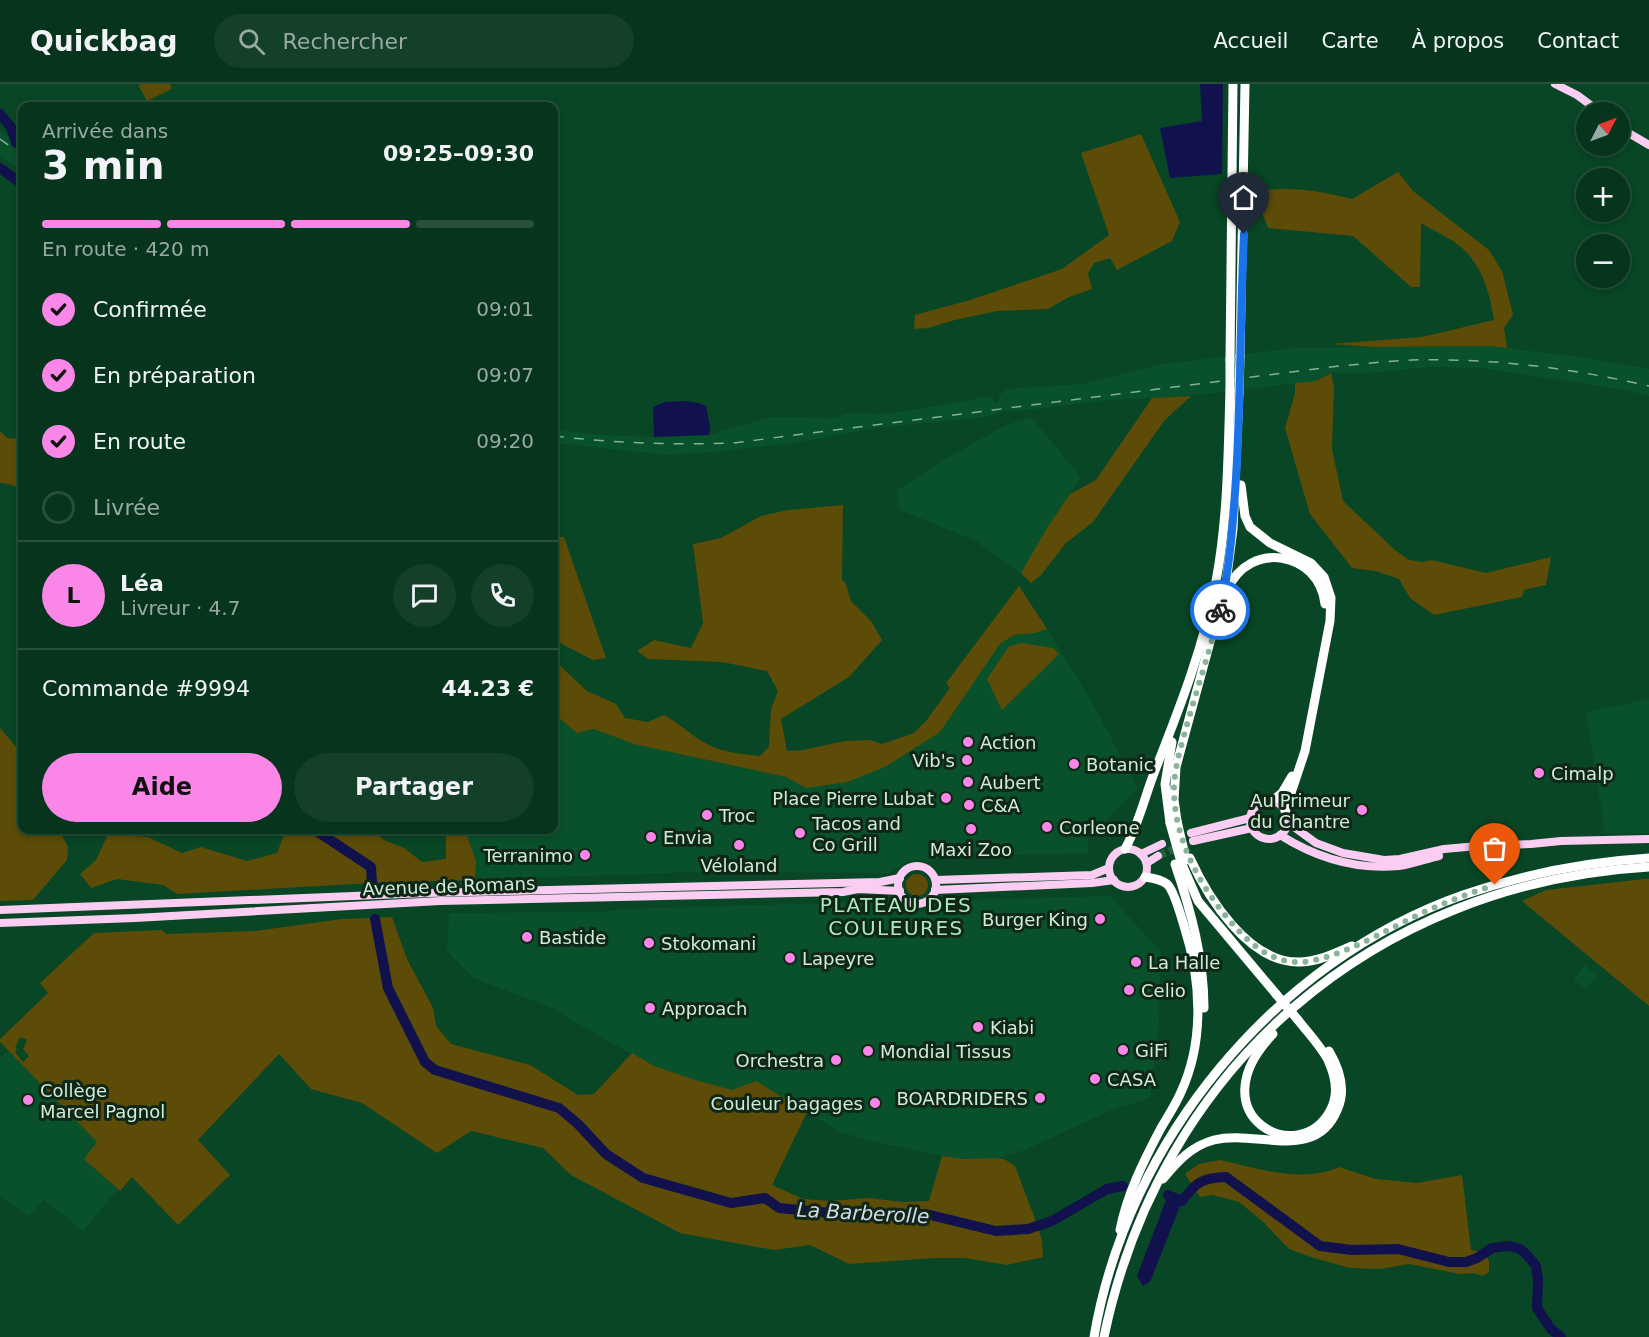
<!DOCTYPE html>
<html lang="fr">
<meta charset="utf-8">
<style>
body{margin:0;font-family:"DejaVu Sans",sans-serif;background:#143f29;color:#f1f3f6;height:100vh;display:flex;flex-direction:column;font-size:22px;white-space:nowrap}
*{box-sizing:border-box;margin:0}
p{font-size:20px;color:#98aaa3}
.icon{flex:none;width:33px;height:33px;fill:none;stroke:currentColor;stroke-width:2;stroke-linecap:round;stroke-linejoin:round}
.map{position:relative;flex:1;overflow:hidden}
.drawer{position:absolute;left:18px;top:18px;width:540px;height:732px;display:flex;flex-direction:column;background:#06341c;border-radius:12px;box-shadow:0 3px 9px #0003,0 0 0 2px #274f3b}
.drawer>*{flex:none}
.needle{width:39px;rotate:48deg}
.tools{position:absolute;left:1576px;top:18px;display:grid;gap:12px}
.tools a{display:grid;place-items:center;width:54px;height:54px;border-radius:50%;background:#06341c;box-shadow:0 3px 9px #0003,0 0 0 2px #274f3b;font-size:30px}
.pin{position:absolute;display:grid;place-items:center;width:51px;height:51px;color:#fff;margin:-62px -26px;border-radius:50% 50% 50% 0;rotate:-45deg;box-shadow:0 0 6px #0007}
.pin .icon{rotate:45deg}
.courier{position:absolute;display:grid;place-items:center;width:60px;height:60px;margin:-30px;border:4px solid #1a73e8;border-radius:50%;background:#fff;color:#222;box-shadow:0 2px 8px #0007}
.summary em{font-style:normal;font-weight:700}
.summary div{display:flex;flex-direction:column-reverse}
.summary{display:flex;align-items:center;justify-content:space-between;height:102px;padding:0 24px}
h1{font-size:39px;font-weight:700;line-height:45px}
.bar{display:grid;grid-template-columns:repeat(4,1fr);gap:9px 6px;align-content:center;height:72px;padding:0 24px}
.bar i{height:8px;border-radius:4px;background:#274f3b}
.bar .selected{background:#fa87e7}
.bar p{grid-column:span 4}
.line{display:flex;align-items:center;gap:15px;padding:0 24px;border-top:2px solid #274f3b}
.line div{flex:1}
.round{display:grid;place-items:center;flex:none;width:63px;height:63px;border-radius:32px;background:#143f29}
ol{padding:0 24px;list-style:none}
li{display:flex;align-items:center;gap:18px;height:66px}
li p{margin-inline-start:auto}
li .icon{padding:6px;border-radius:50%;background:#fa87e7;color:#111;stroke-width:4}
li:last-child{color:#98aaa3}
li i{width:33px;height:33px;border:3px solid #274f3b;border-radius:50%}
.cta{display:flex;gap:12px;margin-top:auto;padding:12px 24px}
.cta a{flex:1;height:69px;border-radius:36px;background:#fa87e7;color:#111;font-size:24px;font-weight:700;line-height:69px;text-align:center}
.cta a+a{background:#143f29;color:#f1f3f6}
header{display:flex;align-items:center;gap:36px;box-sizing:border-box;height:84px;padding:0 30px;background:#06341c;border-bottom:2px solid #274f3b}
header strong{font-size:28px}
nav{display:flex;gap:33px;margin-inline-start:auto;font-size:21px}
.search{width:420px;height:54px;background:#143f29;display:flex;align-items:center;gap:15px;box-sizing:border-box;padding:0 21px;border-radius:33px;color:#98aaa3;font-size:22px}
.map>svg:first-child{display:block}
</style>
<header>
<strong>Quickbag</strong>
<div class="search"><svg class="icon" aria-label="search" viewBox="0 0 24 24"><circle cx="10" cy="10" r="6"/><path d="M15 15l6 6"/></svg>Rechercher</div>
<nav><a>Accueil</a><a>Carte</a><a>À propos</a><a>Contact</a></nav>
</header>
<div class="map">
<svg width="1649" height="1253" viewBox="0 0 1649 1253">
<rect width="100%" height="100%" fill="#084625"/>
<g fill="#08512b">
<path d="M 0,46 L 22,64 L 22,86 L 0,72 Z"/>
<path d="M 1489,262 L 1589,274 L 1649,285 L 1649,312 L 1624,306 L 1483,284 L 1429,283 L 1368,289 L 1331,289 L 1316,297 L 1196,311 L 1099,317 L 1028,326 L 1003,327 L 987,333 L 876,344 L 794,359 L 713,368 L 668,371 L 554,359 L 554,346 L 602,351 L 654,353 L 709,351 L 770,333 L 833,334 L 849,329 L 875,330 L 901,328 L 990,312 L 995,319 L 999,318 L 999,312 L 1005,306 L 1019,304 L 1081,300 L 1163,280 L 1294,264 Z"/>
<path d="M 1031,333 L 1081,393 L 1021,489 L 974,456 L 900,426 L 896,407 L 945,375 L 995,347 L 1006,341 Z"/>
<path d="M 1047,545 L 1093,620 L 1138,705 L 1088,754 L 1089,770 L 944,771 L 935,777 L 911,776 L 890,789 L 696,788 L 475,796 L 476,777 L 465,746 L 554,746 L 554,630 L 577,649 L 594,645 L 634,660 L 786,693 L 806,704 L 940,648 L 1000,560 L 1014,551 L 1035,549 Z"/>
<path d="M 1649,615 L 1649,749 L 1608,750 L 1605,748 L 1586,628 Z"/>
<path d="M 1110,812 L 1161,868 L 1159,939 L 1150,1014 L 1112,1026 L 1025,1066 L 998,1074 L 964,1075 L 942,1072 L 871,1057 L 840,1048 L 756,997 L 732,1006 L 692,995 L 654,982 L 613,960 L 550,923 L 473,894 L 447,867 L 449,829 L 602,828 L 626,825 L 892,817 L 908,828 L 929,827 L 952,816 Z"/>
<path d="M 1585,881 L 1597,892 L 1585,905 L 1573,895 Z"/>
<path d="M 7,966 L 98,1058 L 84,1075 L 118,1105 L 83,1147 L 44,1116 L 29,1132 L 0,1113 L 0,975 Z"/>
</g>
<g fill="#5c4c08" fill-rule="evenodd">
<path d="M 138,0 L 170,0 L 172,5 L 147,17 Z"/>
<path d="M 1141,50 L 1180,138 L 1172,157 L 1117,186 L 1110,174 L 1094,179 L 1088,190 L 1092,205 L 1069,213 L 1048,225 L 997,227 L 955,236 L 928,244 L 914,245 L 915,231 L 970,216 L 1062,185 L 1109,151 L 1081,69 Z"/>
<path d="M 1398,88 L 1413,107 L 1489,166 L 1502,187 L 1513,231 L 1504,244 L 1507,264 L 1489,262 L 1373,263 L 1331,260 L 1422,253 L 1494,236 C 1490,210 1483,183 1462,164 C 1451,154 1434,147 1421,139 L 1420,203 L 1411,203 L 1353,152 L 1268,144 L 1261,126 L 1260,107 C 1294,102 1319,107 1352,115 Z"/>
<path d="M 1331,289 L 1334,303 L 1332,365 L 1343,417 L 1395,466 L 1409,476 L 1422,478 L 1432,476 L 1486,489 L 1551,473 L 1546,501 L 1524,506 L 1522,513 L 1434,531 L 1410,514 L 1399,495 L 1375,487 L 1352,484 L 1310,430 L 1285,344 L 1295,309 L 1295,299 L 1316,297 Z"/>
<path d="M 1191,312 L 1164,337 L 1093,438 L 1066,459 L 1041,491 L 1031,499 L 1021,489 L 1047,444 L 1070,410 L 1096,396 L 1152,314 Z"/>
<path d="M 0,347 L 7,354 L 21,355 L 22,357 L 22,405 L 9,400 L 0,399 Z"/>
<path d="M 843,421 L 842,496 L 845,498 L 851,517 L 871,537 L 882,556 L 849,593 L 781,635 L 787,667 L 803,666 L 845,657 L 869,656 L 882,660 L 914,649 L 926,637 L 950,604 L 946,599 L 1019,502 L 1047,545 L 1035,549 L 1014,551 L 1000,560 L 940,648 L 885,683 L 847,698 L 806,704 L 786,693 L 634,660 L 594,645 L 577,649 L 554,630 L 554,576 L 587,607 L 616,620 L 625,634 L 648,638 L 664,631 C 677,638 688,648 700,656 C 718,668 739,670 760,672 L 769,663 L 771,625 L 778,607 L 767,587 L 722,578 L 648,575 L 637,567 L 654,556 L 691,564 L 703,539 L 693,460 L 721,454 L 761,432 L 788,426 Z"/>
<path d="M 554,453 L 564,453 L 606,574 L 593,576 L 560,559 L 554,528 Z"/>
<path d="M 1021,559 L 1053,564 L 1059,570 L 1002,626 L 987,595 L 1009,562 Z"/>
<path d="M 0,644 L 16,663 L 22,675 L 22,746 L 59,746 L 68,763 L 67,776 L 33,816 L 0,817 Z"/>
<path d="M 286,746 L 373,746 L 384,756 L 404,764 L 422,778 L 446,775 L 446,746 L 465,746 L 476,777 L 475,796 L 372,799 L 177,810 L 163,801 L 117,795 L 91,804 L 80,790 L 96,776 L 108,750 L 148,753 L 182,769 L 201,763 L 247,777 L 277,769 Z"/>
<circle cx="917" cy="801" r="11"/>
<path d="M 1644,795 L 1649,795 L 1649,922 L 1522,817 L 1546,806 Z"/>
<path d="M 392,833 L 407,875 L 433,924 L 436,942 L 451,960 L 530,981 L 578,1011 L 594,1010 L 632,969 L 654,982 L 692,995 L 732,1006 L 756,997 L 807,1028 L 772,1101 L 803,1115 L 830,1117 L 869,1114 L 903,1118 L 929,1117 L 942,1072 L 964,1075 L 998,1074 L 1006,1076 L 1015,1082 L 1038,1143 L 1042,1156 L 1043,1173 L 1007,1181 L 965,1174 L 935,1174 L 849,1180 L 810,1161 L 774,1166 L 680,1149 L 571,1091 L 543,1064 L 471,1047 L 437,1069 L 362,1019 L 311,1005 L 279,970 L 198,1056 L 230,1091 L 178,1141 L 132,1093 L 120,1107 L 84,1075 L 97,1058 L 0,958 L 0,955 L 48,909 L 40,899 L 94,849 L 162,846 L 166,850 L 255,847 L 342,835 ZM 20,953 L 27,956 L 23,965 L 29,972 L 23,978 L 15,968 L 17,965 L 15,964 Z"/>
<path d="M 1220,1076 C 1257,1084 1303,1100 1339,1083 L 1376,1095 L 1417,1099 L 1462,1091 L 1471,1166 L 1484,1168 L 1489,1177 L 1489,1188 L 1483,1192 L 1474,1189 L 1460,1190 L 1409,1180 L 1380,1185 L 1350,1184 L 1314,1174 L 1289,1165 L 1262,1137 L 1239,1118 L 1213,1111 L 1200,1113 L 1185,1090 L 1199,1080 Z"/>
</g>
<g fill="#11124d">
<path d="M 1200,0 L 1223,0 L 1222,90 L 1170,94 L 1160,44 L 1202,37 Z"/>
<path d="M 683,317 L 699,319 L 706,322 L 710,342 L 709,351 L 654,353 L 653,323 L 664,318 Z"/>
<path d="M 1168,1111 L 1182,1117 L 1150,1198 L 1143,1202 L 1137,1192 Z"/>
</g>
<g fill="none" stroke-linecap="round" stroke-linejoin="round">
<g stroke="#11124d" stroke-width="10">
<path d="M 0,30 L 11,43 L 16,59"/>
<path d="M 0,84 L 22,100"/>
<path d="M 315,746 L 371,783 L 372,799"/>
<path d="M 375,835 L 388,904 L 425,978 L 435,986 L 559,1024 L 578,1040 L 606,1070 L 643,1094 L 731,1119 L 765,1114 L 779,1124 L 851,1131 L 926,1130 L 996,1147 L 1028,1145 L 1052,1137 L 1107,1105 L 1123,1102"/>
<path d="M 1168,1111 L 1182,1117 C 1196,1098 1202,1094 1226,1093 L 1320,1162 L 1352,1166 L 1398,1165 L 1449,1178 L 1466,1178 L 1477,1174 L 1492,1164 L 1510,1162 L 1520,1165 L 1528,1172 L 1536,1182 L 1538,1196 L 1537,1224 L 1551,1245 L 1561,1253"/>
</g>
<path stroke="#265f40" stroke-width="8" stroke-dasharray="8 4" stroke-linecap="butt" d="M 1158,772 L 1193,757"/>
<g stroke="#fccdf2" stroke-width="8">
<path d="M 1555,0 L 1577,11 L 1600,28"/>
<path d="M 1620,44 L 1649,61"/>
<circle cx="1269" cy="736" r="19"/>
<path d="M 1287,738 L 1316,759 L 1343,769 L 1384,776 L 1400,775 L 1444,765 L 1478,762 L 1531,760 L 1561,757 L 1649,755"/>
<path d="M 1191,749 L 1250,734"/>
<path d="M 1280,751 C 1315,773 1356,786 1399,782 C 1412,780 1426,775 1439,772"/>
<path d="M 1193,757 L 1252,744"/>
<circle cx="1128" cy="784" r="19"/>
<path d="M 1141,770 L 1162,760"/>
<path d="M 1147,779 L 1158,772"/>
<circle cx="917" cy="801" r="19"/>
<path d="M 936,796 L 1092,791 L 1109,784"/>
<path d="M 935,806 L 1092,799 L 1114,796"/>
<path d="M 0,826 L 428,809 L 880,798 L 900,794"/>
<path d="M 0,839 L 135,834 L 440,817 L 843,808 L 858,805 L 900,807"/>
</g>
<g stroke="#fefefe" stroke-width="9">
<path d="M 1240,272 L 1245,0"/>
<path d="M 1230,276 L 1233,0"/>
<path d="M 1241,401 L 1245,432 L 1250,443 L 1270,459 L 1311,479 L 1324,493 L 1331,514 L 1330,537 L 1305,667 L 1285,727"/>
<path d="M 1228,505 C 1249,456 1319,467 1325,520"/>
<path d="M 1272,717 L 1282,709 L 1292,692"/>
<path d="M 1177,737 L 1174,716 L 1176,683 L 1226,499 L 1233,445 L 1239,308"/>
<path d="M 1170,739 L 1165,700 L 1172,658"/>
<path d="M 1125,765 C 1139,740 1145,711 1156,684 C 1180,623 1204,562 1216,497 C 1228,434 1228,370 1230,306"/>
<path d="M 1190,774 C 1208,814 1249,879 1299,878 C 1318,878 1335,869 1352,862"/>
<path d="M 1181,778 L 1198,817 L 1276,910"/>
<path d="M 1175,780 C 1191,827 1204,874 1204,924"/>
<path d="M 1273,950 C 1195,1031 1300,1087 1331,1025 C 1339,1009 1335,991 1328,976 C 1320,961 1308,949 1298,936"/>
<path d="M 1163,1095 C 1177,1078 1191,1062 1214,1056 C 1256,1045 1316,1080 1338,1024 C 1346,1005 1339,984 1329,967"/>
<path d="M 1120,1146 C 1127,1110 1144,1076 1161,1044 C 1168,1032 1176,1020 1181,1008 C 1205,956 1201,895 1184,842 C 1181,832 1174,806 1167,800 C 1161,795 1152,794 1145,793"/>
<path d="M 1094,1253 C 1127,1057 1275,877 1463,811 C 1524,790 1585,778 1649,774"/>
<path d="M 1104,1253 C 1160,983 1374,799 1649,783"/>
</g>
<g stroke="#87b096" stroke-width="1.5" stroke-dasharray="10 10" stroke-linecap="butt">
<path d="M 0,55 L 22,71"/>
<path d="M 554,352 C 613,359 673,361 733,359 L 1339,282 C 1363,280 1388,277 1412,276 C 1492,274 1571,284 1649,302"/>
</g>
<g stroke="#fefefe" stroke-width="9">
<path d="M 1230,306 L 1230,276"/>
<path d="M 1239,308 L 1240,272"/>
<path d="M 1177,737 L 1186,776"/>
<path d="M 1170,739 L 1181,778"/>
<path d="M 1276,910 L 1298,936"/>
</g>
</g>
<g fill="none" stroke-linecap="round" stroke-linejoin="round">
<path stroke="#8ab399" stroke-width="6" stroke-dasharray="0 10.8" d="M 1220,526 C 1210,566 1197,605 1186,644 C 1181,663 1175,682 1174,702 C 1173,752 1198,800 1230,837 C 1248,858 1271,880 1302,878 C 1335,876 1383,848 1414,833 C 1440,820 1467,810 1495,801"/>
<path stroke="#1a73e8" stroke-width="8" d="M 1220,526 C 1230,483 1233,439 1236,394 C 1241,313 1240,232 1244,150"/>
</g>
<g fill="#fa87e7" stroke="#102718" stroke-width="2">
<circle cx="968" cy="658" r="6"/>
<circle cx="967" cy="676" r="6"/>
<circle cx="1074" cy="680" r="6"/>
<circle cx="1539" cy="689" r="6"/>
<circle cx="968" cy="698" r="6"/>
<circle cx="946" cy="714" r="6"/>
<circle cx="969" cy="721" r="6"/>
<circle cx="1362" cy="726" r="6"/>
<circle cx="707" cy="731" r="6"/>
<circle cx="1047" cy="743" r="6"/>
<circle cx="971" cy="745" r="6"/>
<circle cx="800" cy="749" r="6"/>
<circle cx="651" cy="753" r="6"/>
<circle cx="739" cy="761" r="6"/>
<circle cx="585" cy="771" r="6"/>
<circle cx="1100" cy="835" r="6"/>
<circle cx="527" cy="853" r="6"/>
<circle cx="649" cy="859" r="6"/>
<circle cx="790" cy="874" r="6"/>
<circle cx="1136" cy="878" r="6"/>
<circle cx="1129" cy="906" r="6"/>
<circle cx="650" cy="924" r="6"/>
<circle cx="978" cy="943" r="6"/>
<circle cx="1123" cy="966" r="6"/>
<circle cx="868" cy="967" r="6"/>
<circle cx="836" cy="976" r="6"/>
<circle cx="1095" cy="995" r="6"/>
<circle cx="1040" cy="1014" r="6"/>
<circle cx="28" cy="1016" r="6"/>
<circle cx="875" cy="1019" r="6"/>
</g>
<g text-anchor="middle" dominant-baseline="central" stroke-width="6" stroke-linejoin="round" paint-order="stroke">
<g font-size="18" fill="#d0edd7" stroke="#102718" text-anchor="start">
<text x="980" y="658">Action</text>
<text x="955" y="676" text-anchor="end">Vib's</text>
<text x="1086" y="680">Botanic</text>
<text x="1551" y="689">Cimalp</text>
<text x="980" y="698">Aubert</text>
<text x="934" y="714" text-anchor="end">Place Pierre Lubat</text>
<text x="1350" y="716" text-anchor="end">Au Primeur<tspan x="1350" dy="21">du Chantre</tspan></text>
<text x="981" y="721">C&amp;A</text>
<text x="719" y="731">Troc</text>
<text x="812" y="739">Tacos and<tspan x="812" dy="21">Co Grill</tspan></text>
<text x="1059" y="743">Corleone</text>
<text x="663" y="753">Envia</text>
<text x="971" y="765" text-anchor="middle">Maxi Zoo</text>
<text x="573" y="771" text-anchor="end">Terranimo</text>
<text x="739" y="781" text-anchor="middle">Véloland</text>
<text x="1088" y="835" text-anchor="end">Burger King</text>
<text x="539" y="853">Bastide</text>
<text x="661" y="859">Stokomani</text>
<text x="802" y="874">Lapeyre</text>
<text x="1148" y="878">La Halle</text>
<text x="1141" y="906">Celio</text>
<text x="662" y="924">Approach</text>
<text x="990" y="943">Kiabi</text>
<text x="1135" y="966">GiFi</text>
<text x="880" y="967">Mondial Tissus</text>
<text x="824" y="976" text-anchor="end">Orchestra</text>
<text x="1107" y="995">CASA</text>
<text x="40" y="1006">Collège<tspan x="40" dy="21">Marcel Pagnol</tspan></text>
<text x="1028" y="1014" text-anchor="end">BOARDRIDERS</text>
<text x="863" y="1019" text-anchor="end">Couleur bagages</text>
</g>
<g font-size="18" fill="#d0edd7" stroke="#102718">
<text transform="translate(449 802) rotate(-2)">Avenue de Romans</text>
</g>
<g font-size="20" letter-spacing="1.5" fill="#ace8be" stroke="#102718">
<text x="896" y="821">PLATEAU DES<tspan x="896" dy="23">COULEURES</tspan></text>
</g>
<g font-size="20" font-style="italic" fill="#d5daed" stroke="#102718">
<text transform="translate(863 1129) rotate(3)">La Barberolle</text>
</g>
</g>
</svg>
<div class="tools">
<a><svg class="needle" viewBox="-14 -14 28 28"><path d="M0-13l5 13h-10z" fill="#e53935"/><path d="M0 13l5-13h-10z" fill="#98aaa3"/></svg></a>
<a>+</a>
<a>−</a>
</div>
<div class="pin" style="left:1495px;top:801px;background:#ea580c"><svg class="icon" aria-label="bag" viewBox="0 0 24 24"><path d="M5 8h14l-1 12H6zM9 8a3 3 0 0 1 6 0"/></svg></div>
<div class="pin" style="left:1244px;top:150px;background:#1f2937"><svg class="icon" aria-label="home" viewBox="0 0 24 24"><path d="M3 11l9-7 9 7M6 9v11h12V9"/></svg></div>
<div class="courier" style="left:1220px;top:526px"><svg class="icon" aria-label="bike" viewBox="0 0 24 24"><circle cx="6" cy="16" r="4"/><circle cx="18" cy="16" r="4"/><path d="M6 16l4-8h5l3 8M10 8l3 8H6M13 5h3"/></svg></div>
<section class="drawer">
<div class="summary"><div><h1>3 min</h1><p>Arrivée dans</p></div><em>09:25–09:30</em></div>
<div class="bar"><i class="selected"></i><i class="selected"></i><i class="selected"></i><i></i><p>En route · 420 m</p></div>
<ol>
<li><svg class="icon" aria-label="check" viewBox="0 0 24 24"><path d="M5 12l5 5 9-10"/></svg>Confirmée<p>09:01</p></li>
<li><svg class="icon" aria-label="check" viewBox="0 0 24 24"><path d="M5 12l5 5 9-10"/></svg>En préparation<p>09:07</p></li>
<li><svg class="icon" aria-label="check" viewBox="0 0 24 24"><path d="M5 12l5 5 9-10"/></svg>En route<p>09:20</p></li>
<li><i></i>Livrée</li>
</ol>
<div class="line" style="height:108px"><b class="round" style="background:#fa87e7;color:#111">L</b><div><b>Léa</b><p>Livreur · 4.7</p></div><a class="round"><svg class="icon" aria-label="chat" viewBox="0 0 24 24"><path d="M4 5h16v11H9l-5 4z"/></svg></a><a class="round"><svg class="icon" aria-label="phone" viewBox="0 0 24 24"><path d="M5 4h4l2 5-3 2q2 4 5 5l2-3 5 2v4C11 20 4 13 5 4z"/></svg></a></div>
<div class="line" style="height:78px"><div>Commande #9994</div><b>44.23 €</b></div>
<div class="cta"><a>Aide</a><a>Partager</a></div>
</section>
</div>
